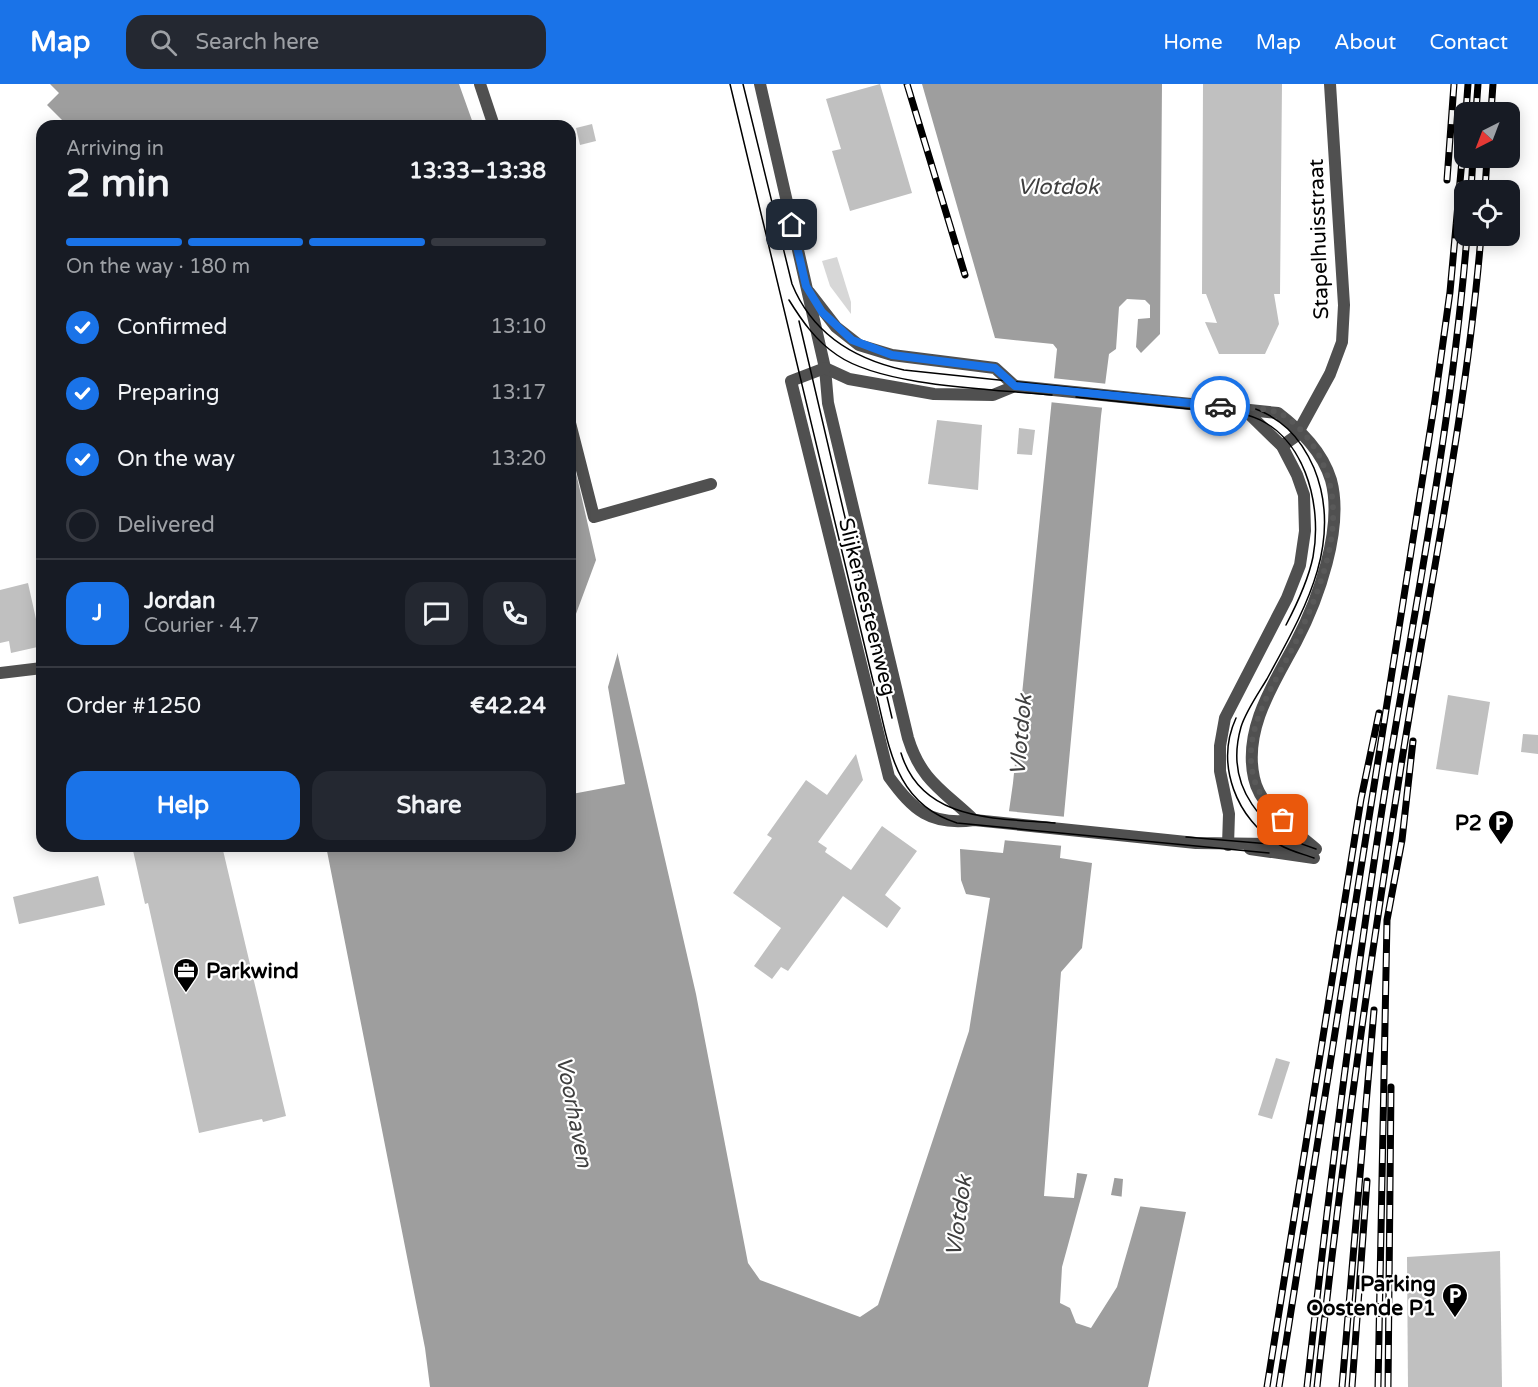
<!DOCTYPE html>
<meta charset="utf-8">
<style>
body{margin:0;font-family:"Varela Round",sans-serif;background:#242831;color:#f1f3f6;height:100vh;display:flex;flex-direction:column;font-size:22px;white-space:nowrap}
*{box-sizing:border-box;margin:0}
p{font-size:20px;color:#9ea1a6}
.icon{flex:none;width:33px;height:33px;fill:none;stroke:currentColor;stroke-width:2;stroke-linecap:round;stroke-linejoin:round}
.map{position:relative;flex:1;overflow:hidden}
.drawer{position:absolute;left:36px;top:36px;width:540px;height:732px;display:flex;flex-direction:column;background:#171b24;border-radius:18px;box-shadow:0 3px 15px #0003}
.drawer>*{flex:none}
.needle{width:39px;rotate:222deg}
.tools{position:absolute;left:1454px;top:18px;display:grid;gap:12px}
.tools a{display:grid;place-items:center;width:66px;height:66px;border-radius:12px;background:#171b24;box-shadow:0 3px 15px #0003;font-size:30px}
.pin{position:absolute;display:grid;place-items:center;width:51px;height:51px;color:#fff;margin:-26px;border-radius:12px;box-shadow:0 3px 9px #0006}
.courier{position:absolute;display:grid;place-items:center;width:60px;height:60px;margin:-30px;border:4px solid #1a73e8;border-radius:50%;background:#fff;color:#222;box-shadow:0 2px 8px #0007}
.overview em{font-style:normal;font-weight:800}
.overview div{display:flex;flex-direction:column-reverse}
.overview{display:flex;align-items:center;justify-content:space-between;height:102px;padding:0 30px}
h1{font-size:39px;font-weight:800;line-height:45px}
.bar{display:grid;grid-template-columns:repeat(4,1fr);gap:9px 6px;align-content:center;height:72px;padding:0 30px}
.bar i{height:8px;border-radius:4px;background:#363941}
.bar .active{background:#1a73e8}
.bar p{grid-column:span 4}
.line{display:flex;align-items:center;gap:15px;padding:0 30px;border-top:2px solid #363941}
.line div{flex:1}
.round{display:grid;place-items:center;flex:none;width:63px;height:63px;border-radius:18px;background:#242831}
ol{padding:0 30px;list-style:none}
li{display:flex;align-items:center;gap:18px;height:66px}
li p{margin-inline-start:auto}
li .icon{padding:6px;border-radius:50%;background:#1a73e8;color:#fff;stroke-width:4}
li:last-child{color:#9ea1a6}
li i{width:33px;height:33px;border:3px solid #363941;border-radius:50%}
.cta{display:flex;gap:12px;margin-top:auto;padding:12px 30px}
.cta a{flex:1;height:69px;border-radius:18px;background:#1a73e8;color:#fff;font-size:24px;font-weight:800;line-height:69px;text-align:center}
.cta a+a{background:#242831;color:#f1f3f6}
header{display:flex;align-items:center;gap:36px;box-sizing:border-box;height:84px;padding:0 30px;background:#1a73e8;color:#fff}
header strong{font-size:28px}
nav{display:flex;gap:33px;margin-inline-start:auto;font-size:21px}
.search{width:420px;height:54px;background:#242831;display:flex;align-items:center;gap:15px;box-sizing:border-box;padding:0 21px;border-radius:18px;color:#9ea1a6;font-size:22px}
.map>svg:first-child{display:block}
</style>
<header>
<strong>Map</strong>
<div class="search"><svg class="icon" aria-label="search" viewBox="0 0 24 24"><circle cx="10" cy="10" r="6"/><path d="M15 15l6 6"/></svg>Search here</div>
<nav><a>Home</a><a>Map</a><a>About</a><a>Contact</a></nav>
</header>
<div class="map">
<svg width="1538" height="1303" viewBox="0 0 1538 1303">
<rect width="100%" height="100%" fill="#fff"/>
<path fill="#d7d7d7" d="M 837,173 L 851,218 L 851,230 L 830,202 L 822,177 Z"/>
<g fill="#9e9e9e">
<path d="M 50,0 L 459,0 L 474,42 L 68,42 L 47,21 L 59,9 Z"/>
<path d="M 922,0 L 1162,0 L 1160,250 L 1141,269 L 1136,263 L 1138,235 L 1150,234 L 1150,221 L 1145,216 L 1127,215 L 1119,223 L 1116,265 L 1109,270 L 1101,332 L 1060,774 L 1092,779 L 1082,864 L 1061,888 L 1044,1112 L 1074,1114 L 1077,1089 L 1123,1095 L 1121,1120 L 1186,1128 L 1148,1303 L 430,1303 L 425,1264 L 326,762 L 570,762 L 570,363 L 696,910 L 748,1179 L 760,1196 L 860,1233 L 878,1221 L 969,947 L 990,814 L 966,810 L 961,796 L 960,765 L 1003,769 L 1013,699 L 1057,265 L 1053,260 L 995,254 Z"/>
</g>
<g fill="#fff">
<path d="M 1052,294 L 1108,300 L 1105,324 L 1049,318 Z"/>
<path d="M 599,468 L 620,561 L 608,603 L 625,700 L 572,710 L 570,546 Z"/>
<path d="M 1007,727 L 1067,733 L 1064,762 L 1002,756 Z"/>
<path d="M 1088,1088 L 1115,1091 L 1111,1111 L 1124,1113 L 1124,1118 L 1141,1120 L 1117,1203 L 1091,1244 L 1076,1239 L 1070,1224 L 1060,1219 L 1062,1183 Z"/>
</g>
<g fill="#c0c0c0">
<path d="M 880,0 L 912,109 L 850,127 L 832,67 L 841,65 L 826,15 Z"/>
<path d="M 1203,0 L 1282,0 L 1280,210 L 1274,210 L 1279,240 L 1265,270 L 1219,270 L 1205,238 L 1217,239 L 1206,210 L 1202,210 Z"/>
<path d="M 592,40 L 596,57 L 580,61 L 576,44 Z"/>
<path d="M 937,336 L 982,341 L 978,406 L 928,400 Z"/>
<path d="M 1019,344 L 1035,346 L 1032,371 L 1017,370 Z"/>
<path d="M 28,499 L 42,562 L 11,569 L 9,557 L 0,559 L 0,506 Z"/>
<path d="M 1448,611 L 1490,618 L 1478,691 L 1436,685 Z"/>
<path d="M 1523,650 L 1538,651 L 1538,670 L 1521,668 Z"/>
<path d="M 856,670 L 863,696 L 818,758 L 827,764 L 825,768 L 851,786 L 882,742 L 917,767 L 885,811 L 901,824 L 887,844 L 843,812 L 788,887 L 781,883 L 772,895 L 754,882 L 781,844 L 733,809 L 772,754 L 767,751 L 806,696 L 827,711 Z"/>
<path d="M 132,762 L 222,762 L 286,1032 L 263,1038 L 262,1035 L 199,1049 L 148,819 L 145,820 Z"/>
<path d="M 98,792 L 105,821 L 19,840 L 13,813 Z"/>
<path d="M 1276,974 L 1290,978 L 1272,1035 L 1258,1031 Z"/>
<path d="M 1500,1167 L 1502,1303 L 1408,1303 L 1407,1173 Z"/>
</g>
<g fill="none" stroke-linecap="round" stroke-linejoin="round">
<g stroke="#505050" stroke-width="12">
<path d="M 480,0 L 494,42"/>
<path d="M 760,0 L 825,284 L 828,319 L 908,654 C 921,697 944,707 974,736"/>
<path d="M 809,208 L 836,243 L 859,261 L 892,271 L 995,284 L 1015,302"/>
<path d="M 825,284 L 849,295 L 934,310 L 993,311 L 1015,302 L 1278,329 C 1301,347 1322,367 1331,396 C 1344,444 1318,516 1296,558 C 1274,599 1243,645 1254,694 C 1260,724 1294,746 1316,765"/>
<path d="M 825,284 L 791,297 L 889,693 C 913,726 930,742 974,736 L 1196,759 L 1270,760 L 1315,765"/>
<path d="M 570,339 L 594,433 L 711,400"/>
<path d="M 1282,362 L 1296,352 L 1330,290 L 1342,258 L 1344,221 L 1330,0"/>
<path d="M 0,589 L 42,584"/>
<path d="M 1228,761 L 1229,730 L 1220,687 L 1220,662 L 1225,634 L 1287,514 L 1300,481 L 1305,447 L 1304,411 L 1297,391 L 1282,362 L 1245,326"/>
<path d="M 1250,765 L 1314,774"/>
</g>
<g stroke="#000" stroke-width="1.5">
<path d="M 730,0 L 873,597 C 889,655 890,718 957,739 L 1269,769"/>
<path d="M 743,0 L 792,200 C 812,249 854,275 904,286 L 1247,322 C 1280,332 1300,352 1314,384 C 1345,460 1302,530 1267,595 C 1258,610 1246,627 1241,643 C 1224,703 1262,748 1316,765"/>
<path d="M 789,216 C 802,237 816,257 837,271 C 883,303 994,305 1052,311"/>
<path d="M 799,237 L 892,634"/>
<path d="M 1076,313 L 1247,331 C 1304,347 1323,420 1313,473 C 1308,497 1297,520 1286,541"/>
<path d="M 1236,634 C 1215,680 1236,736 1280,761 C 1290,767 1303,770 1314,774"/>
<path d="M 901,669 C 922,738 996,734 1055,739"/>
<path d="M 1186,753 L 1270,760"/>
</g>
<defs>
<g id="rail">
<path d="M 907,0 L 965,191"/>
<path d="M 1466,28 L 1468,0"/>
<path d="M 1476,28 L 1478,0"/>
<path d="M 1491,28 L 1493,0"/>
<path d="M 1447,96 L 1454,0"/>
<path d="M 1471,106 L 1473,74"/>
<path d="M 1485,106 L 1487,74"/>
<path d="M 1267,1303 L 1361,715 L 1379,629"/>
<path d="M 1279,1303 L 1435,316 L 1450,208 L 1464,54"/>
<path d="M 1307,1303 C 1329,1104 1354,904 1385,706 C 1415,522 1452,338 1467,152"/>
<path d="M 1317,1303 C 1339,1100 1367,897 1399,695 C 1427,514 1466,334 1481,152"/>
<path d="M 1342,1303 L 1374,926"/>
<path d="M 1352,1303 L 1367,1097"/>
<path d="M 1378,1303 L 1387,836 L 1402,756 L 1413,657"/>
<path d="M 1388,1303 L 1391,1003"/>
</g>
</defs>
<use href="#rail" stroke="#000" stroke-width="7"/>
<use href="#rail" stroke="#fff" stroke-width="4.5" stroke-dasharray="14" stroke-linecap="butt"/>
</g>
<g fill="none" stroke-linecap="round" stroke-linejoin="round">
<path stroke="#595959" stroke-width="6" stroke-dasharray="0 10.8" d="M 1220,322 C 1235,324 1265,323 1279,329 C 1297,337 1316,362 1323,380 C 1348,436 1322,502 1297,555 C 1277,598 1240,644 1254,695 C 1259,712 1271,724 1283,736"/>
<path stroke="#1a73e8" stroke-width="8" d="M 792,141 L 806,202 L 822,228 L 852,256 L 892,271 L 995,284 L 1015,302 L 1220,322"/>
</g>
<defs>
<symbol id="parking-pin" viewBox="-11 -11 22 30"><path d="M0 17L-7.5 6A9.5 9.5 0 1 1 7.5 6Z" fill="#000" stroke="#fff"/><path d="M-3.5-5.5H1a3.5 3.5 0 0 1 0 7H-1V5.5H-3.5ZM-1-3.4V-.6H.8a1.4 1.4 0 0 0 0-2.8Z" fill="#fff"/></symbol>
<symbol id="office-pin" viewBox="-11 -11 22 30"><path d="M0 17L-7.5 6A9.5 9.5 0 1 1 7.5 6Z" fill="#000" stroke="#fff"/><path d="M-6-3h4V-5.5h4V-3h4V5H-6ZM-1-4.5V-3h2v-1.5ZM-6 0V1H6V0Z" fill="#fff"/></symbol>
</defs>
<g fill-rule="evenodd">
<use href="#parking-pin" x="1486" y="724" width="30" height="40"/>
<use href="#office-pin" x="171" y="872" width="30" height="40"/>
<use href="#parking-pin" x="1440" y="1197" width="30" height="40"/>
</g>
<g text-anchor="middle" dominant-baseline="central" stroke-width="4.5" stroke-linejoin="round" paint-order="stroke">
<g font-size="21" fill="#000" stroke="#fff">
<text transform="translate(1319 155) rotate(-92)">Stapelhuisstraat</text>
<text transform="translate(867 523) rotate(76)">Slijkensesteenweg</text>
</g>
<g font-size="21" font-weight="bold" fill="#000" stroke="#fff" text-anchor="end">
<text x="1482" y="739">P2</text>
<text x="206" y="887" text-anchor="start">Parkwind</text>
<text x="1436" y="1200">Parking<tspan x="1436" dy="24">Oostende P1</tspan></text>
</g>
<g font-size="22" font-style="italic" fill="#3f3f3f" stroke="#fff">
<text x="1058" y="103">Vlotdok</text>
<text transform="translate(1021 651) rotate(-85)">Vlotdok</text>
<text transform="translate(574 1028) rotate(79)">Voorhaven</text>
<text transform="translate(959 1132) rotate(-82)">Vlotdok</text>
</g>
</g>
</svg>
<div class="tools">
<a><svg class="needle" viewBox="-14 -14 28 28"><path d="M0-13l5 13h-10z" fill="#e53935"/><path d="M0 13l5-13h-10z" fill="#9ea1a6"/></svg></a>
<a><svg class="icon" aria-label="locate" viewBox="0 0 24 24"><circle cx="12" cy="12" r="6"/><path d="M12 2v4M12 18v4M2 12h4M18 12h4"/></svg></a>
</div>
<div class="pin" style="left:1283px;top:736px;background:#ea580c"><svg class="icon" aria-label="bag" viewBox="0 0 24 24"><path d="M5 8h14l-1 12H6zM9 8a3 3 0 0 1 6 0"/></svg></div>
<div class="pin" style="left:792px;top:141px;background:#1f2937"><svg class="icon" aria-label="home" viewBox="0 0 24 24"><path d="M3 11l9-7 9 7M6 9v11h12V9"/></svg></div>
<div class="courier" style="left:1220px;top:322px"><svg class="icon" aria-label="car" viewBox="0 0 24 24"><path d="M5 17H2v-5l4-1 3-4h7l3 4 3 1v5h-3M9 17h6M6 11h13"/><circle cx="7" cy="17" r="2"/><circle cx="17" cy="17" r="2"/></svg></div>
<section class="drawer">
<div class="overview"><div><h1>2 min</h1><p>Arriving in</p></div><em>13:33–13:38</em></div>
<div class="bar"><i class="active"></i><i class="active"></i><i class="active"></i><i></i><p>On the way · 180 m</p></div>
<ol>
<li><svg class="icon" aria-label="check" viewBox="0 0 24 24"><path d="M5 12l5 5 9-10"/></svg>Confirmed<p>13:10</p></li>
<li><svg class="icon" aria-label="check" viewBox="0 0 24 24"><path d="M5 12l5 5 9-10"/></svg>Preparing<p>13:17</p></li>
<li><svg class="icon" aria-label="check" viewBox="0 0 24 24"><path d="M5 12l5 5 9-10"/></svg>On the way<p>13:20</p></li>
<li><i></i>Delivered</li>
</ol>
<div class="line" style="height:108px"><b class="round" style="background:#1a73e8;color:#fff">J</b><div><b>Jordan</b><p>Courier · 4.7</p></div><a class="round"><svg class="icon" aria-label="chat" viewBox="0 0 24 24"><path d="M4 5h16v11H9l-5 4z"/></svg></a><a class="round"><svg class="icon" aria-label="phone" viewBox="0 0 24 24"><path d="M5 4h4l2 5-3 2q2 4 5 5l2-3 5 2v4C11 20 4 13 5 4z"/></svg></a></div>
<div class="line" style="height:78px"><div>Order #1250</div><b>€42.24</b></div>
<div class="cta"><a>Help</a><a>Share</a></div>
</section>
</div>
